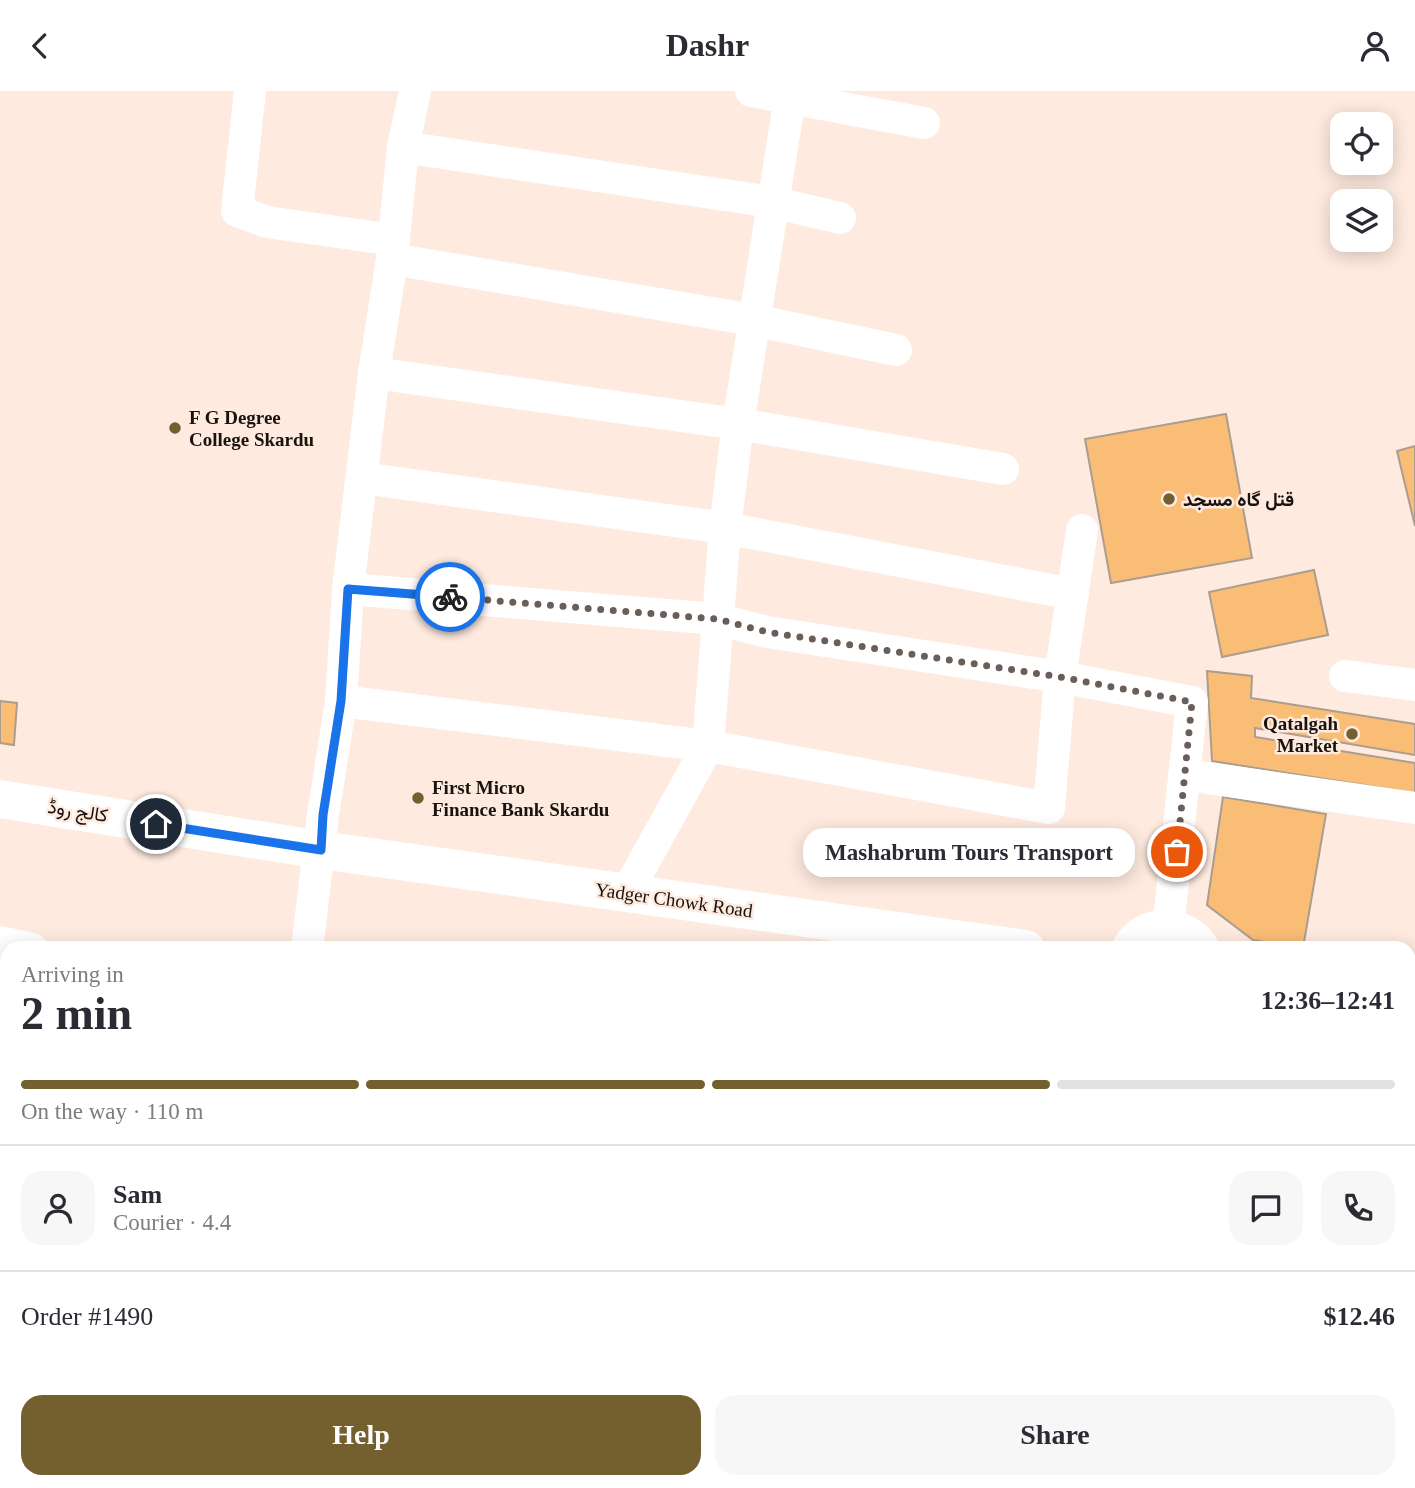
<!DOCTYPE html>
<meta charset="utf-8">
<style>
body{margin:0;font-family:"Times New Roman",Vazirmatn,serif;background:#f7f7f7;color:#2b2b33;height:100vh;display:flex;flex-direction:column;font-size:26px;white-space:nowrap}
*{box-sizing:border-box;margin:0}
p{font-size:23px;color:#7c7c81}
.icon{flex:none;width:38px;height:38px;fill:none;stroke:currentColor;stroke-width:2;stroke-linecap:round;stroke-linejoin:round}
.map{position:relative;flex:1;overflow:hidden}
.side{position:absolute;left:0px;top:850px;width:1416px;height:548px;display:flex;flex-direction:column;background:#fff;border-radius:21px 21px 0 0;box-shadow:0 4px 18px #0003}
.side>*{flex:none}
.tools{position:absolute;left:1330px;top:21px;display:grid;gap:14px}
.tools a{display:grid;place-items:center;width:63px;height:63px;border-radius:14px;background:#fff;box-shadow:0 4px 18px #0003;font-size:35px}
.pin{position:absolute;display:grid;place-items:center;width:60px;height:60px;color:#fff;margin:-30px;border:4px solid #fff;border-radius:50%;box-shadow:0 2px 7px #0007}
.courier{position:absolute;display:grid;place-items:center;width:70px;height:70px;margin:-35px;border:5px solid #1a73e8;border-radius:50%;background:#fff;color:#222;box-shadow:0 2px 9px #0007}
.bubble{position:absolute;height:49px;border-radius:21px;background:#fff;box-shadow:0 4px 18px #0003;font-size:23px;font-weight:700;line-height:49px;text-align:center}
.summary em{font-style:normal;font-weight:700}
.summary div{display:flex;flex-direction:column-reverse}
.summary{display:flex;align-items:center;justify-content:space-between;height:119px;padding:0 21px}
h1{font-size:46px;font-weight:700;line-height:52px}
.bar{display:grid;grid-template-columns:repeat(4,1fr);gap:10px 7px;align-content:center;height:84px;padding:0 21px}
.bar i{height:9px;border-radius:5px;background:#e1e1e2}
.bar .on{background:#745f2e}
.bar p{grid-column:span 4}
.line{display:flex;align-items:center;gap:18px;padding:0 21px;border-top:2px solid #e1e1e2}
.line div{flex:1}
.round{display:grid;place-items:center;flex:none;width:74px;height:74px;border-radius:21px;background:#f7f7f7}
.cta{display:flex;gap:14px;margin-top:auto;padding:14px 21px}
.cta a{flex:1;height:80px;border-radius:21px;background:#745f2e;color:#fff;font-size:28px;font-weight:700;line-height:80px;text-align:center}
.cta a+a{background:#f7f7f7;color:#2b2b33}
header{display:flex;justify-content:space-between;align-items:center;height:91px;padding:0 21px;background:#fff;font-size:32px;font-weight:700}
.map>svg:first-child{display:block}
</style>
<header><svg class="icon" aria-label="back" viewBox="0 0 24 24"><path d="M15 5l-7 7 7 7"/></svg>Dashr<svg class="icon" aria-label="person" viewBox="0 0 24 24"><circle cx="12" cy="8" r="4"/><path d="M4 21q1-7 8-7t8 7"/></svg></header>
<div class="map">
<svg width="1415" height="1397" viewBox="0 0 1415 1397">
<rect width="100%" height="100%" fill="#feeadf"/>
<g fill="#f9bd76" stroke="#ab9d8f" stroke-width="2">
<path d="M 1226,323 L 1252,467 L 1111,492 L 1085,348 Z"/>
<path d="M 1415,355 L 1415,435 L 1397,360 Z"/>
<path d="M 1314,479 L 1328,544 L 1222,566 L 1209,501 Z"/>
<path d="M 1207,580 L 1252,585 L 1251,607 L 1415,633 L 1415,664 L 1255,637 L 1255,646 L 1415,672 L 1415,702 L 1212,670 Z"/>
<path d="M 0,610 L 17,612 L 14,654 L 0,652 Z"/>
<path d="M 1223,706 L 1326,723 L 1303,857 L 1253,849 L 1207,814 Z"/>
</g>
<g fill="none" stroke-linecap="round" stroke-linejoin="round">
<g stroke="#fff" stroke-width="32">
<path d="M 250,0 L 237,120 L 267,131 L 394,149"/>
<path d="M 751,0 L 924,32"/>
<path d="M 403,56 L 772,111 L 840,127"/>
<path d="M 392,168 L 753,229 L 896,259"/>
<path d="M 374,282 L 738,333 L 1003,378"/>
<path d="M 362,387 L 725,437 L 1073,503"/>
<path d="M 348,498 L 717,528 L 767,541 L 1060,586 L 1192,611 L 1168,838"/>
<path d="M 1345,585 L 1415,594"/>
<path d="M 341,610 L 708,655 L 1049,717 L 1060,586 L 1082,439"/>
<path d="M 1186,684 L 1415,717"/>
<path d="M 626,803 L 708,655 L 725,437 L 738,333 L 791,0"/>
<path d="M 0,851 L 32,858"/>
<path d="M 307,858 L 323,724 L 341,610 L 348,498 L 374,282 L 392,168 L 403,56 L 415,0"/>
<path d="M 0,942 L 7,945"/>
<path d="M 1409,1064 L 1415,1065"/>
<path d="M 0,1106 L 7,1108"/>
<path d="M 1409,1230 L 1415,1231"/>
<path d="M 1409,1366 L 1415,1367"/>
<path d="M 935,1391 L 944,1397"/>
<path d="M 1091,1391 L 1096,1397"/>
<path d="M 157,1397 L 163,1391"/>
</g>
<g stroke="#fff" stroke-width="38">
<path d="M 0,708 L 321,759 L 1026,858"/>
<path d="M 1130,858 C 1147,830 1184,832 1201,858"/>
<path d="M 1409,918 L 1415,919"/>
</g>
</g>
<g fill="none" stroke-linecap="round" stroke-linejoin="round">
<path stroke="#695e58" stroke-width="7" stroke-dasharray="0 12.6" d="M 450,506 L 717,528 L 767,541 L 1060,586 L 1192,611 L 1177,761"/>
<path stroke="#1a73e8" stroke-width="9" d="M 156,733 L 321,759 L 323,724 L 341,610 L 348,498 L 450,506"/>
</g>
<g fill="#745f2e" stroke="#feeadf" stroke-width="2.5">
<circle cx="175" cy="337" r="7"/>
<circle cx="1169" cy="408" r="7"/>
<circle cx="1352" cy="643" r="7"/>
<circle cx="418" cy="707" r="7"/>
</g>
<g text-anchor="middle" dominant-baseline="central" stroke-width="5" stroke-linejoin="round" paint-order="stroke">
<g font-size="19" font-weight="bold" fill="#19130f" stroke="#feeadf" text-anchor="start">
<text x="189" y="326">F G Degree<tspan x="189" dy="22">College Skardu</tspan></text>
<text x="1183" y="408">قتل گاہ مسجد</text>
<text x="1338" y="632" text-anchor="end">Qatalgah<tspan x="1338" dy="22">Market</tspan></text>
<text x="432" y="696">First Micro<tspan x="432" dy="22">Finance Bank Skardu</tspan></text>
</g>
<g font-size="19" fill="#19130f" stroke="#feeadf">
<text transform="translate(78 720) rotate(9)">کالج روڈ</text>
<text transform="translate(674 809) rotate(8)">Yadger Chowk Road</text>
</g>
</g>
</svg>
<div class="tools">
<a><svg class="icon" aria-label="locate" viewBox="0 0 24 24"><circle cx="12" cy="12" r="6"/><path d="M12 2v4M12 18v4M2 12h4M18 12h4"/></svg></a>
<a><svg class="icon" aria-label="layers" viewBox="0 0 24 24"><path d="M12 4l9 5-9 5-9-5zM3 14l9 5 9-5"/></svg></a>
</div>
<div class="pin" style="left:1177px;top:761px;background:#ea580c"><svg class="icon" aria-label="bag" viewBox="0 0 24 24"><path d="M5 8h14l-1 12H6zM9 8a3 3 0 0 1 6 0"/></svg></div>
<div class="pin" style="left:156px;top:733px;background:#1f2937"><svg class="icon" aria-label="home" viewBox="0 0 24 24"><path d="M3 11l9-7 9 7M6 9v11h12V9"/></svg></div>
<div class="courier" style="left:450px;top:506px"><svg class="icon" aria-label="bike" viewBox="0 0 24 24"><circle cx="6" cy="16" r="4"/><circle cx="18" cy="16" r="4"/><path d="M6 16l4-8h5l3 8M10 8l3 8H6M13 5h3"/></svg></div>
<div class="bubble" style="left:803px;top:737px;width:332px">Mashabrum Tours Transport</div>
<section class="side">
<div class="summary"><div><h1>2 min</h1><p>Arriving in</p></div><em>12:36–12:41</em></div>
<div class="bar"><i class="on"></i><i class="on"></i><i class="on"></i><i></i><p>On the way · 110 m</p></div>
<div class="line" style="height:126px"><a class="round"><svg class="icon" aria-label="person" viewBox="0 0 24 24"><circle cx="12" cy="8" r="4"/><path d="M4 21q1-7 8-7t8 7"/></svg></a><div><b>Sam</b><p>Courier · 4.4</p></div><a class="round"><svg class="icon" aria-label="chat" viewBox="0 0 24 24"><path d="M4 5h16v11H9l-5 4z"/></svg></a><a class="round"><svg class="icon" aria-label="phone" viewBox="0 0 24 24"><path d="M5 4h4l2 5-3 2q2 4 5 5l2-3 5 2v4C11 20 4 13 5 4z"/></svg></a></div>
<div class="line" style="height:91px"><div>Order #1490</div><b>$12.46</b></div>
<div class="cta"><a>Help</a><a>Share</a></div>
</section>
</div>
